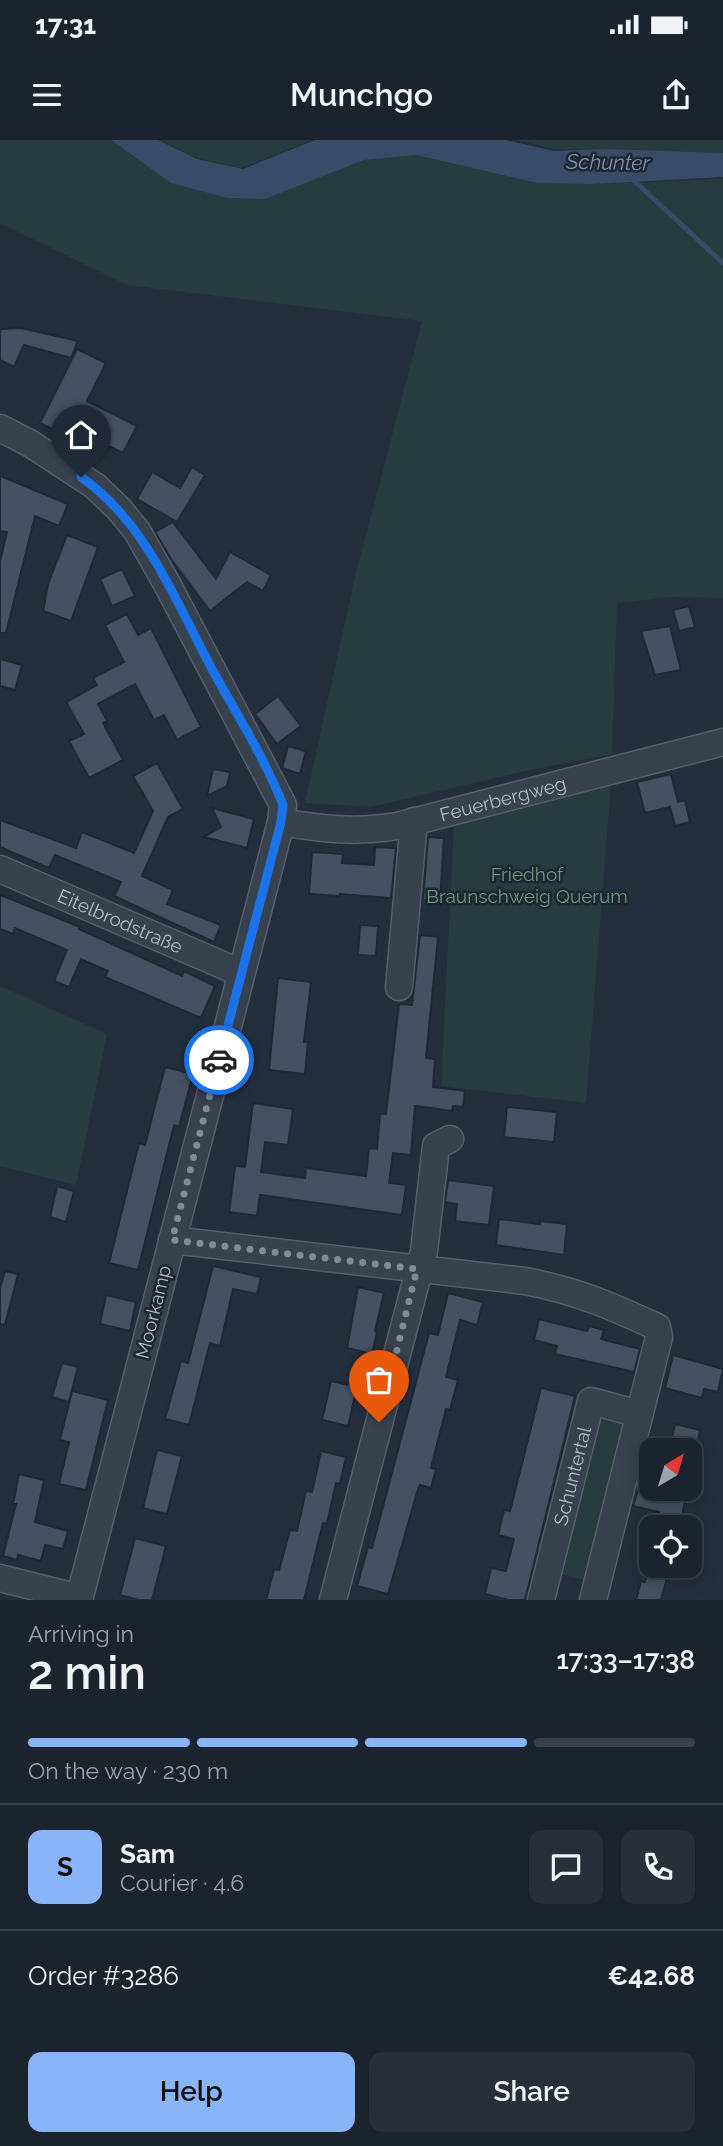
<!DOCTYPE html>
<meta charset="utf-8">
<style>
body{margin:0;font-family:Raleway,sans-serif;background:#282f3a;color:#f1f3f6;height:100vh;display:flex;flex-direction:column;font-size:26px;white-space:nowrap}
*{box-sizing:border-box;margin:0}
p{font-size:23px;color:#a0a4aa}
.icon{flex:none;width:38px;height:38px;fill:none;stroke:currentColor;stroke-width:2;stroke-linecap:round;stroke-linejoin:round}
.map{position:relative;height:1460px;overflow:hidden}
.panel{display:flex;flex-direction:column;background:#1b232e;flex:1}
.panel>*{flex:none}
.needle{width:46px;rotate:38deg}
.fabs{position:absolute;left:639px;top:1298px;display:grid;gap:14px}
.fabs a{display:grid;place-items:center;width:63px;height:63px;border-radius:14px;background:#1b232e;box-shadow:0 4px 18px #0003,0 0 0 2px #39404a;font-size:35px}
.pin{position:absolute;display:grid;place-items:center;width:60px;height:60px;color:#fff;margin:-72px -30px;border-radius:50% 50% 50% 0;rotate:-45deg;box-shadow:0 0 7px #0007}
.pin .icon{rotate:45deg}
.courier{position:absolute;display:grid;place-items:center;width:70px;height:70px;margin:-35px;border:5px solid #1a73e8;border-radius:50%;background:#fff;color:#222;box-shadow:0 2px 9px #0007}
.head em{font-style:normal;font-weight:600}
.head div{display:flex;flex-direction:column-reverse}
.head{display:flex;align-items:center;justify-content:space-between;height:119px;padding:0 28px}
h1{font-size:46px;font-weight:600;line-height:52px}
.bar{display:grid;grid-template-columns:repeat(4,1fr);gap:10px 7px;align-content:center;height:84px;padding:0 28px}
.bar i{height:9px;border-radius:5px;background:#39404a}
.bar .on{background:#8ab4f8}
.bar p{grid-column:span 4}
.line{display:flex;align-items:center;gap:18px;padding:0 28px;border-top:2px solid #39404a}
.line div{flex:1}
.round{display:grid;place-items:center;flex:none;width:74px;height:74px;border-radius:14px;background:#282f3a}
.primary-button{display:flex;gap:14px;margin-top:auto;padding:14px 28px}
.primary-button a{flex:1;height:80px;border-radius:14px;background:#8ab4f8;color:#111;font-size:28px;font-weight:600;line-height:80px;text-align:center}
.primary-button a+a{background:#282f3a;color:#f1f3f6}
.status{display:flex;justify-content:space-between;align-items:center;height:49px;padding:0 35px;background:#1b232e;direction:ltr}
.status svg{height:19px;fill:currentColor}
header{display:flex;justify-content:space-between;align-items:center;height:91px;padding:0 28px;background:#1b232e;font-size:32px;font-weight:600}
.map>svg:first-child{display:block}
</style>
<div class="status"><b>17:31</b><svg viewBox="0 0 49 12"><path d="M0 12V9h3v3zM5 12V6h3v6zM10 12V3h3v9zM15 12V0h3v12zM26 1h20v11H26zM47 4h2v5h-2z"/></svg></div>
<header><svg class="icon" aria-label="menu" viewBox="0 0 24 24"><path d="M4 6h16M4 12h16M4 18h16"/></svg>Munchgo<svg class="icon" aria-label="share" viewBox="0 0 24 24"><path d="M12 15V3M7 8l5-5 5 5M5 13v7h14v-7"/></svg></header>
<div class="map">
<svg width="723" height="1460" viewBox="0 0 723 1460">
<rect width="100%" height="100%" fill="#242f3e"/>
<g fill="#263c3f">
<path d="M 0,0 L 111,0 L 172,43 L 227,58 L 265,59 L 364,20 L 416,15 L 537,43 L 656,42 L 723,39 L 723,458 L 673,457 L 617,463 L 612,614 L 525,631 L 371,667 L 305,663 L 354,441 L 422,181 L 127,145 L 0,83 Z"/>
<path d="M 160,0 L 313,0 L 241,28 L 197,18 Z"/>
<path d="M 517,0 L 723,0 L 723,13 L 555,9 Z"/>
<path d="M 611,644 L 586,963 L 441,946 L 454,683 Z"/>
<path d="M 0,846 L 107,894 L 76,1045 L 0,1026 Z"/>
<path d="M 591,1261 L 639,1274 L 597,1443 L 548,1431 Z"/>
</g>
<path fill="#394c67" d="M 111,0 L 158,0 L 197,19 L 243,29 L 315,0 L 506,0 L 554,11 L 605,9 L 723,13 L 723,37 L 592,44 L 537,43 L 416,15 L 364,20 L 265,59 L 227,58 L 171,43 Z"/>
<g fill="none" stroke-linecap="round" stroke-linejoin="round">
<path stroke="#394c67" stroke-width="5" d="M 630,37 L 723,123"/>
</g>
<g fill="#455162" stroke="#1f2835" stroke-width="2">
<path d="M 21,188 L 78,201 L 71,218 L 24,205 L 14,227 L 0,220 L 0,189 Z"/>
<path d="M 77,209 L 106,223 L 87,261 L 137,286 L 123,313 L 74,289 L 69,297 L 40,283 Z"/>
<path d="M 192,327 L 205,335 L 177,382 L 137,359 L 152,332 L 180,348 Z"/>
<path d="M 0,336 L 68,364 L 59,386 L 35,376 L 6,493 L 0,493 L 0,421 L 7,392 L 0,391 Z"/>
<path d="M 173,382 L 216,439 L 230,412 L 271,435 L 263,451 L 247,442 L 210,471 L 171,419 L 155,392 Z"/>
<path d="M 67,395 L 98,407 L 71,481 L 43,471 L 48,444 Z"/>
<path d="M 122,429 L 135,456 L 112,466 L 100,439 Z"/>
<path d="M 689,466 L 695,487 L 679,491 L 673,470 Z"/>
<path d="M 127,474 L 138,495 L 151,488 L 201,587 L 177,600 L 164,575 L 154,580 L 135,544 L 98,564 L 107,581 L 103,583 L 123,620 L 89,638 L 69,601 L 84,594 L 66,562 L 97,545 L 93,538 L 124,522 L 105,485 Z"/>
<path d="M 670,486 L 681,530 L 655,535 L 641,491 Z"/>
<path d="M 0,519 L 22,525 L 15,550 L 0,546 Z"/>
<path d="M 278,556 L 301,586 L 277,604 L 255,574 Z"/>
<path d="M 288,606 L 306,611 L 300,634 L 282,628 Z"/>
<path d="M 157,623 L 183,669 L 168,677 L 142,736 L 173,750 L 167,764 L 221,785 L 214,802 L 114,756 L 121,742 L 55,715 L 49,728 L 0,707 L 0,680 L 76,708 L 82,692 L 134,713 L 153,671 L 133,636 Z"/>
<path d="M 213,629 L 230,632 L 227,646 L 207,656 Z"/>
<path d="M 671,634 L 678,662 L 685,660 L 690,682 L 675,686 L 670,667 L 645,673 L 637,642 Z"/>
<path d="M 212,668 L 254,679 L 247,708 L 204,697 L 221,687 Z"/>
<path d="M 428,697 L 444,698 L 440,761 L 423,760 Z"/>
<path d="M 375,707 L 396,708 L 391,758 L 340,754 L 340,756 L 309,754 L 312,712 L 343,714 L 342,723 L 374,725 Z"/>
<path d="M 0,755 L 80,787 L 79,789 L 182,836 L 184,831 L 215,846 L 201,878 L 105,837 L 108,831 L 81,819 L 69,847 L 54,841 L 67,810 L 15,788 L 13,794 L 0,789 Z"/>
<path d="M 360,785 L 378,786 L 376,816 L 358,815 Z"/>
<path d="M 420,795 L 438,797 L 426,918 L 435,919 L 433,947 L 465,951 L 463,967 L 453,966 L 452,971 L 415,966 L 411,1015 L 393,1013 L 389,1043 L 406,1045 L 402,1075 L 260,1055 L 257,1076 L 229,1072 L 235,1026 L 245,1027 L 253,963 L 293,969 L 288,1005 L 265,1002 L 261,1032 L 305,1038 L 306,1028 L 366,1036 L 369,1008 L 377,1009 L 380,974 L 386,974 L 399,864 L 412,865 Z"/>
<path d="M 278,838 L 311,842 L 304,902 L 308,902 L 305,934 L 269,930 Z"/>
<path d="M 165,927 L 193,934 L 179,987 L 174,985 L 138,1130 L 109,1123 L 139,1003 L 145,1005 Z"/>
<path d="M 507,967 L 557,972 L 554,1002 L 504,997 Z"/>
<path d="M 448,1040 L 494,1046 L 489,1085 L 455,1081 L 457,1064 L 445,1062 Z"/>
<path d="M 57,1046 L 74,1051 L 66,1082 L 50,1077 Z"/>
<path d="M 499,1079 L 540,1084 L 540,1081 L 567,1084 L 564,1115 L 496,1105 Z"/>
<path d="M 213,1126 L 261,1137 L 257,1154 L 233,1149 L 220,1206 L 210,1203 L 189,1285 L 165,1279 L 181,1221 L 188,1223 Z"/>
<path d="M 5,1131 L 18,1134 L 5,1185 L 0,1184 L 0,1148 Z"/>
<path d="M 358,1147 L 384,1153 L 375,1191 L 377,1192 L 372,1214 L 347,1208 Z"/>
<path d="M 448,1153 L 483,1162 L 477,1185 L 460,1180 L 446,1237 L 458,1240 L 450,1270 L 446,1269 L 431,1328 L 436,1329 L 431,1348 L 420,1345 L 418,1349 L 388,1454 L 357,1446 L 368,1407 L 372,1408 L 429,1193 L 438,1195 Z"/>
<path d="M 106,1155 L 136,1162 L 130,1191 L 100,1184 Z"/>
<path d="M 539,1179 L 587,1191 L 589,1186 L 604,1190 L 601,1199 L 640,1209 L 634,1232 L 555,1214 L 557,1206 L 534,1200 Z"/>
<path d="M 673,1215 L 723,1229 L 718,1252 L 704,1249 L 702,1258 L 665,1248 Z"/>
<path d="M 62,1223 L 78,1227 L 69,1262 L 52,1257 Z"/>
<path d="M 331,1241 L 357,1247 L 348,1286 L 322,1280 Z"/>
<path d="M 541,1248 L 575,1256 L 525,1460 L 508,1460 L 485,1454 L 491,1428 L 506,1431 L 514,1399 L 498,1395 L 504,1370 L 510,1371 Z"/>
<path d="M 72,1251 L 108,1260 L 86,1350 L 59,1344 L 69,1302 L 60,1300 Z"/>
<path d="M 675,1284 L 700,1290 L 696,1311 L 669,1311 Z"/>
<path d="M 157,1310 L 182,1316 L 167,1374 L 143,1368 Z"/>
<path d="M 321,1311 L 346,1317 L 340,1344 L 336,1343 L 327,1384 L 323,1383 L 304,1460 L 266,1460 L 274,1429 L 279,1430 L 290,1390 L 297,1391 L 306,1351 L 312,1352 Z"/>
<path d="M 19,1334 L 44,1340 L 35,1382 L 68,1391 L 63,1409 L 45,1405 L 41,1421 L 18,1415 L 17,1420 L 3,1416 L 16,1364 L 13,1364 Z"/>
<path d="M 638,1350 L 685,1361 L 680,1388 L 655,1388 L 659,1372 L 633,1366 Z"/>
<path d="M 135,1398 L 166,1406 L 152,1460 L 139,1460 L 120,1455 Z"/>
<path d="M 648,1429 L 668,1434 L 661,1460 L 636,1460 L 641,1441 L 645,1442 Z"/>
</g>
<g fill="none" stroke-linecap="round" stroke-linejoin="round">
<defs>
<g id="minor">
<path d="M 0,288 L 31,304 L 95,346 L 119,369 L 137,391 L 167,444 L 283,665 L 281,682 L 79,1460"/>
<path id="s1" d="M 281,682 C 321,689 356,693 397,686 L 723,602"/>
<path id="s2" d="M 0,729 L 241,833"/>
<path d="M 399,847 L 414,681"/>
<path d="M 172,1100 L 525,1141 C 577,1151 609,1165 657,1187 L 659,1197 L 593,1460"/>
<path d="M 0,1438 L 80,1458"/>
<path d="M 333,1460 L 424,1111 L 436,1006 L 450,999"/>
<path id="s3" d="M 541,1460 L 591,1261 L 639,1274"/>
</g>
</defs>
<use href="#minor" stroke="#565f6c" stroke-width="29"/>
<use href="#minor" stroke="#38414e" stroke-width="26"/>
</g>
<g fill="none" stroke-linecap="round" stroke-linejoin="round">
<path stroke="#828b98" stroke-width="7" stroke-dasharray="0 12.6" d="M 219,920 L 172,1100 L 417,1129 L 379,1282"/>
<path stroke="#1a73e8" stroke-width="9" d="M 81,337 C 147,383 177,464 214,533 C 238,576 265,619 283,665 L 281,682 L 219,920"/>
</g>
<g text-anchor="middle" dominant-baseline="central" stroke-width="5" stroke-linejoin="round" paint-order="stroke">
<g font-size="19" fill="#b4bcc9" stroke="#1d2633">
<text stroke="none"><textPath href="#s1" startOffset="226">Feuerbergweg</textPath></text>
<text stroke="none"><textPath href="#s2" startOffset="131">Eitelbrodstraße</textPath></text>
<text transform="translate(153 1172) rotate(-76)">Moorkamp</text>
<text stroke="none"><textPath href="#s3" startOffset="128">Schuntertal</textPath></text>
</g>
<g font-size="19" fill="#6b9a76" stroke="#1d2633">
<text x="527" y="734">Friedhof<tspan x="527" dy="22">Braunschweig Querum</tspan></text>
</g>
<g font-size="21" font-style="italic" fill="#7c92b1" stroke="#1d2633">
<text transform="translate(608 22) rotate(1)">Schunter</text>
</g>
</g>
</svg>
<div class="fabs">
<a><svg class="needle" viewBox="-14 -14 28 28"><path d="M0-13l5 13h-10z" fill="#e53935"/><path d="M0 13l5-13h-10z" fill="#a0a4aa"/></svg></a>
<a><svg class="icon" aria-label="locate" viewBox="0 0 24 24"><circle cx="12" cy="12" r="6"/><path d="M12 2v4M12 18v4M2 12h4M18 12h4"/></svg></a>
</div>
<div class="pin" style="left:379px;top:1282px;background:#ea580c"><svg class="icon" aria-label="bag" viewBox="0 0 24 24"><path d="M5 8h14l-1 12H6zM9 8a3 3 0 0 1 6 0"/></svg></div>
<div class="pin" style="left:81px;top:337px;background:#1f2937"><svg class="icon" aria-label="home" viewBox="0 0 24 24"><path d="M3 11l9-7 9 7M6 9v11h12V9"/></svg></div>
<div class="courier" style="left:219px;top:920px"><svg class="icon" aria-label="car" viewBox="0 0 24 24"><path d="M5 17H2v-5l4-1 3-4h7l3 4 3 1v5h-3M9 17h6M6 11h13"/><circle cx="7" cy="17" r="2"/><circle cx="17" cy="17" r="2"/></svg></div>
</div>
<section class="panel">
<div class="head"><div><h1>2 min</h1><p>Arriving in</p></div><em>17:33–17:38</em></div>
<div class="bar"><i class="on"></i><i class="on"></i><i class="on"></i><i></i><p>On the way · 230 m</p></div>
<div class="line" style="height:126px"><b class="round" style="background:#8ab4f8;color:#111">S</b><div><b>Sam</b><p>Courier · 4.6</p></div><a class="round"><svg class="icon" aria-label="chat" viewBox="0 0 24 24"><path d="M4 5h16v11H9l-5 4z"/></svg></a><a class="round"><svg class="icon" aria-label="phone" viewBox="0 0 24 24"><path d="M5 4h4l2 5-3 2q2 4 5 5l2-3 5 2v4C11 20 4 13 5 4z"/></svg></a></div>
<div class="line" style="height:91px"><div>Order #3286</div><b>€42.68</b></div>
<div class="primary-button"><a>Help</a><a>Share</a></div>
</section>
